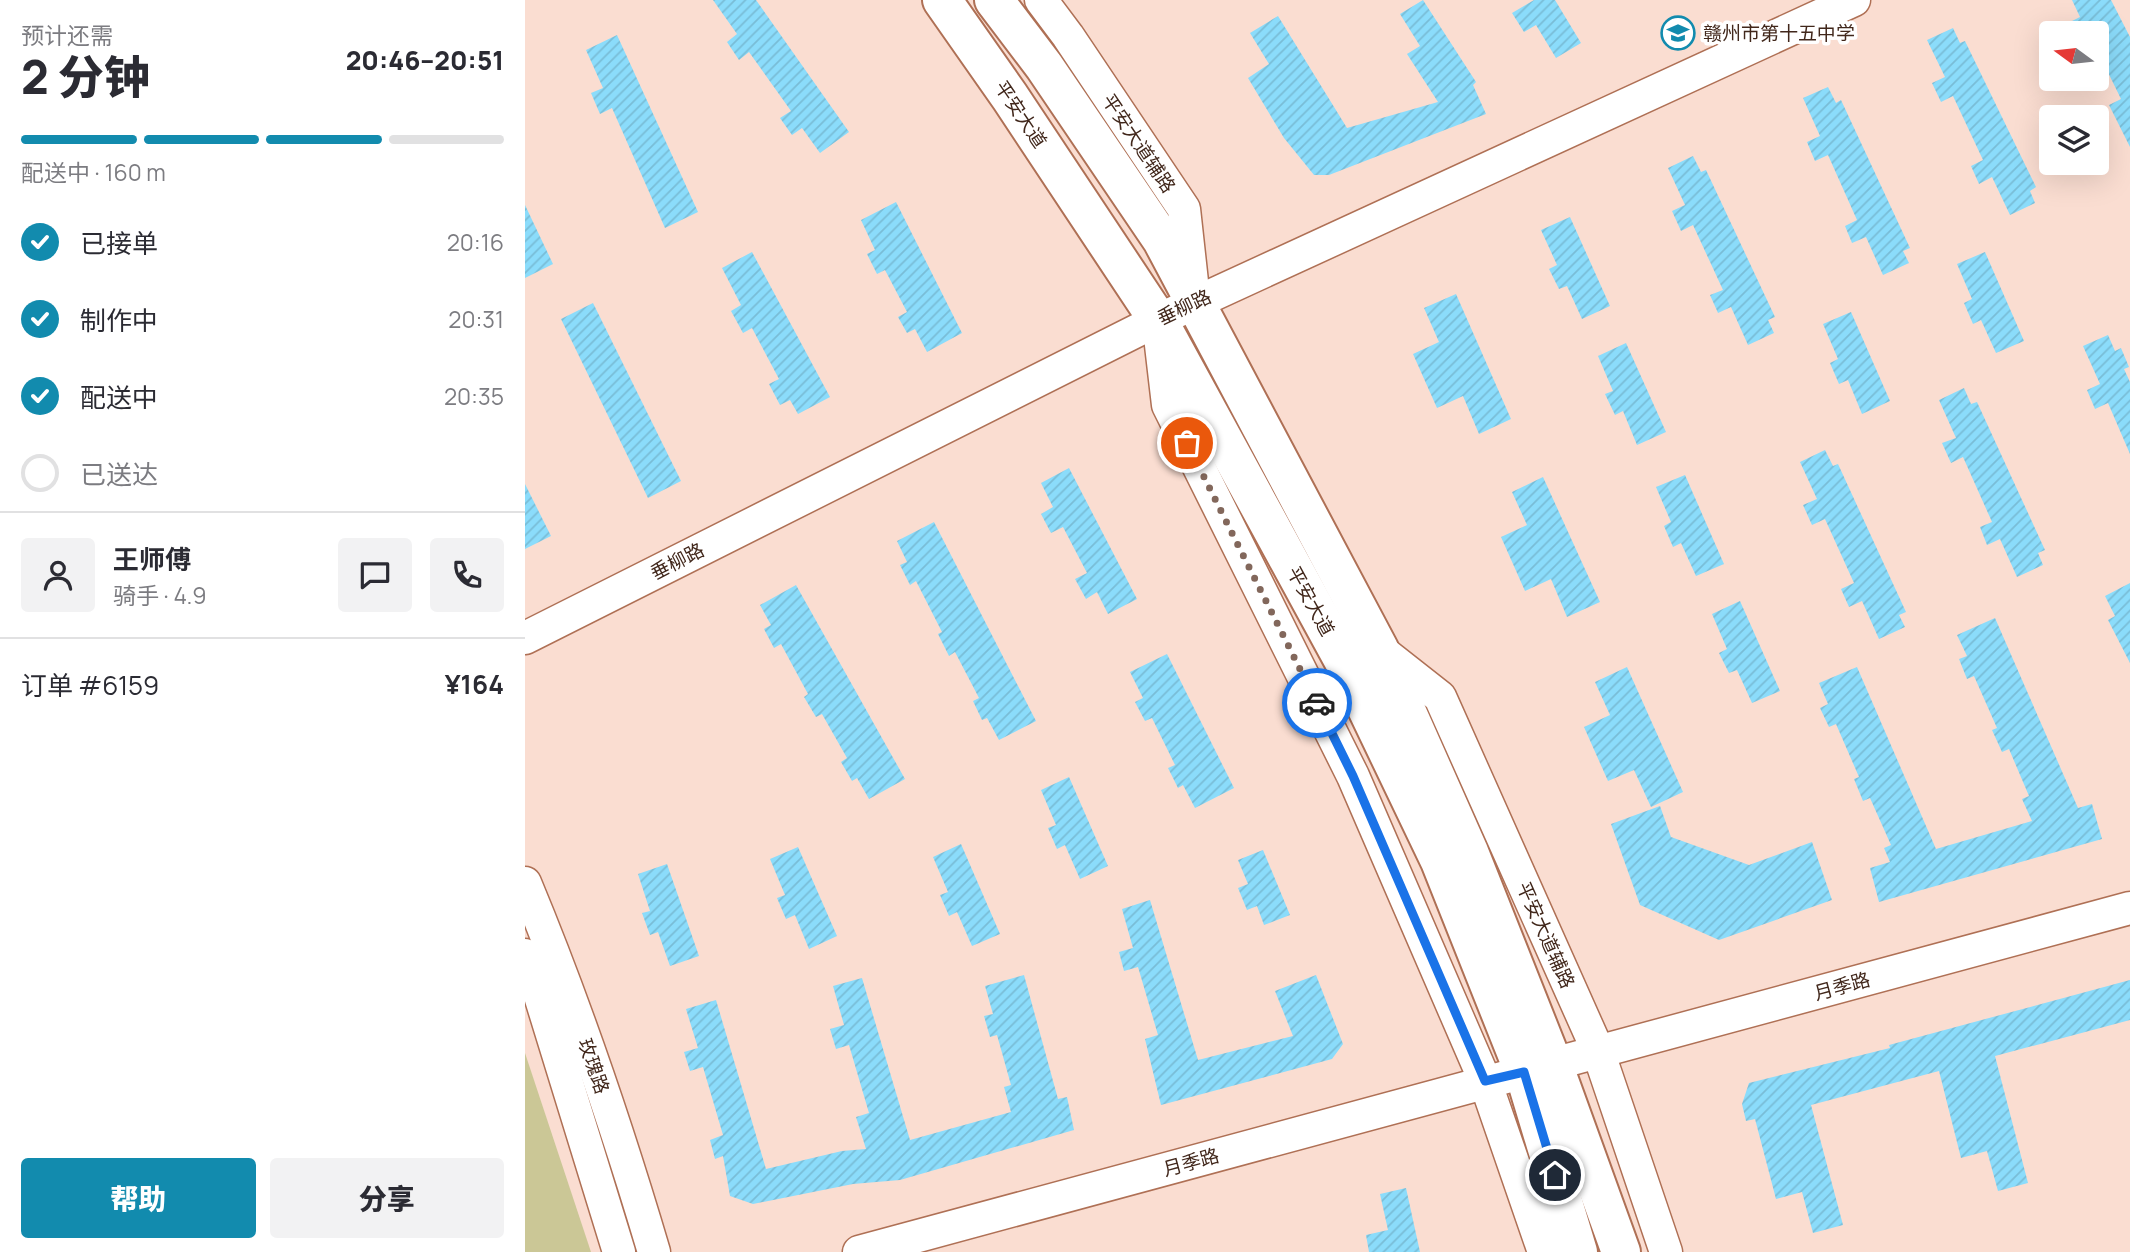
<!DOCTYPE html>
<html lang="zh">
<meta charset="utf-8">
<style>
body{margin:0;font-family:Manrope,"Noto Sans SC",sans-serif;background:#f2f2f3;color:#2b2b33;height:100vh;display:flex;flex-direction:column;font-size:26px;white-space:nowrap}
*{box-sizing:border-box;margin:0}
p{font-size:23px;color:#7c7c81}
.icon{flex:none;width:38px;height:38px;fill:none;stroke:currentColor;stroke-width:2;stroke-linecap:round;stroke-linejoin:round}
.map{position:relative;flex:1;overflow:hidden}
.drawer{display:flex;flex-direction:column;background:#fff;width:525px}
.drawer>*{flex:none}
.needle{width:46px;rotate:285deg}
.fabs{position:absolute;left:1514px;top:21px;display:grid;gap:14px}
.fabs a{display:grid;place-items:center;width:70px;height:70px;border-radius:7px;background:#fff;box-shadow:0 7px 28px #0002;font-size:35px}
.pin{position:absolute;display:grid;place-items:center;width:60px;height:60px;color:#fff;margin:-30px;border:4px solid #fff;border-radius:50%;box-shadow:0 2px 7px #0007}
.courier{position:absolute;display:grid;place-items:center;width:70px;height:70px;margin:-35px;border:5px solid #1a73e8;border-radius:50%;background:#fff;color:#222;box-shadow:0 2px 9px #0007}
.head em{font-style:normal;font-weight:800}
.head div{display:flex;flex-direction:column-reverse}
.head{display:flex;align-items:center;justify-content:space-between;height:119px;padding:0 21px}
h1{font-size:46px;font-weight:800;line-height:52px}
.bar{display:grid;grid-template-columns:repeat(4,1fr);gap:10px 7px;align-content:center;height:84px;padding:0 21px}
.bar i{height:9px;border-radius:5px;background:#e1e1e2}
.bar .current{background:#128bae}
.bar p{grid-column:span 4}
.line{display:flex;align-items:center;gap:18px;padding:0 21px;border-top:2px solid #e1e1e2}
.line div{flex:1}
.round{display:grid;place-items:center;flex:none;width:74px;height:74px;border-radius:7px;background:#f2f2f3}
ol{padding:0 21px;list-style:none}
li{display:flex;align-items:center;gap:21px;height:77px}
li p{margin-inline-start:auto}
li .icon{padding:7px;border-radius:50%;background:#128bae;color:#fff;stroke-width:4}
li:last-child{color:#7c7c81}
li i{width:38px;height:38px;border:4px solid #e1e1e2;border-radius:50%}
.button{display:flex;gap:14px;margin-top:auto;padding:14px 21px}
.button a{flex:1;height:80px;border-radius:7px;background:#128bae;color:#fff;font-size:28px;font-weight:800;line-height:80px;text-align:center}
.button a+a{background:#f2f2f3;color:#2b2b33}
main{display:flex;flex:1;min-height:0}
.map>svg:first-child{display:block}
</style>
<main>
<section class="drawer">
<div class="head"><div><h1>2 分钟</h1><p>预计还需</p></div><em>20:46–20:51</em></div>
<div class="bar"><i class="current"></i><i class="current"></i><i class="current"></i><i></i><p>配送中 · 160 m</p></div>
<ol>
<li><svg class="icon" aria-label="check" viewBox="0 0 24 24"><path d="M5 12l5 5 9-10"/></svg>已接单<p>20:16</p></li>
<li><svg class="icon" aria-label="check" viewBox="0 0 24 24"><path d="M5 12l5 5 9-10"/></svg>制作中<p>20:31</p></li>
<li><svg class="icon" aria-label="check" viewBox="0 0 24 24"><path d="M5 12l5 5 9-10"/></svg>配送中<p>20:35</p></li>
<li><i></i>已送达</li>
</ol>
<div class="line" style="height:126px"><a class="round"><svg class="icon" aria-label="person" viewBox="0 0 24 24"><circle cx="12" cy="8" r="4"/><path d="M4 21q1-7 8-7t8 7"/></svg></a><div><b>王师傅</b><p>骑手 · 4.9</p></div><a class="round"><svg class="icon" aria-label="chat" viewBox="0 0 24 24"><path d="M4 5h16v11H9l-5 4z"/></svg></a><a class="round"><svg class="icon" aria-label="phone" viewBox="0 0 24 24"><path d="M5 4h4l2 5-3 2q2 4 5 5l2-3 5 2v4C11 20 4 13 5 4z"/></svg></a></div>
<div class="line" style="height:91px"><div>订单 #6159</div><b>¥164</b></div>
<div class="button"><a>帮助</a><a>分享</a></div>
</section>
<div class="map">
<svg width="1605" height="1252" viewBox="0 0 1605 1252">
<defs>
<pattern id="building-hatch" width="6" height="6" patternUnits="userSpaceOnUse" patternTransform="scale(1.75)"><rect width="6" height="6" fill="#8bdcfb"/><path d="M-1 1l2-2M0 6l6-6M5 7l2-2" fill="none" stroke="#79bdd7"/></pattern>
</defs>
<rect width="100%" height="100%" fill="#faddd1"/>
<path fill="#cbc796" d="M 0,1053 L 66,1252 L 0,1252 Z"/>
<g fill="url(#building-hatch)">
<path d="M 188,0 L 231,0 L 324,132 L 295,153 L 277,128 L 267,135 L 255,118 L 266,111 L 224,52 L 214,60 L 202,42 L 212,34 Z"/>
<path d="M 898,0 L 951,82 L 948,85 L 961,114 L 804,175 L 789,175 L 759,138 L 723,78 L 744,64 L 725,33 L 753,16 L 822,128 L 913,102 L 882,54 L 895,46 L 875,14 Z"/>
<path d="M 1009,0 L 1030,0 L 1056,43 L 1031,58 L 1011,25 L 999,32 L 987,13 Z"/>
<path d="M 1547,0 L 1586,0 L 1605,37 L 1605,147 L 1584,105 L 1596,99 L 1572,50 L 1572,33 L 1523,33 L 1555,17 Z"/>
<path d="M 1428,28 L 1435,43 L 1440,41 L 1511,187 L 1505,191 L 1510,203 L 1485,215 L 1467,177 L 1454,184 L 1446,166 L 1458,160 L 1428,96 L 1416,102 L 1407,83 L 1420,77 L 1402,40 Z"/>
<path d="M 92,35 L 173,212 L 140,228 L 87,108 L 75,114 L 66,93 L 78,88 L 61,50 Z"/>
<path d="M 1303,87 L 1311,103 L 1316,100 L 1385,248 L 1378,251 L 1384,263 L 1358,275 L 1341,237 L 1327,243 L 1320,226 L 1332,220 L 1303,155 L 1290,161 L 1282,142 L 1295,136 L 1278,98 Z"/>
<path d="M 1168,156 L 1176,172 L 1181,170 L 1250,317 L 1243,320 L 1249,333 L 1223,345 L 1206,307 L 1193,313 L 1185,295 L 1198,290 L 1168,225 L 1156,231 L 1147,211 L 1160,205 L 1143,168 Z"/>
<path d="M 371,202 L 437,333 L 402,352 L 390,329 L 382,333 L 373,317 L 382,312 L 360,270 L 352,274 L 342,254 L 350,250 L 336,220 Z"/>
<path d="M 0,205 L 28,264 L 0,278 Z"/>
<path d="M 1045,217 L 1085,306 L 1057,319 L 1042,286 L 1034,289 L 1024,269 L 1032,265 L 1016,230 Z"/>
<path d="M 227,252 L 305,397 L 273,414 L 265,400 L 255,405 L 244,384 L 254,379 L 227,328 L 218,333 L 206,311 L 216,305 L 197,268 Z"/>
<path d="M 1460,252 L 1499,341 L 1471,353 L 1456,320 L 1448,324 L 1439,303 L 1447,299 L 1432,264 Z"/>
<path d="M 931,294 L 986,419 L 954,434 L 938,396 L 912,408 L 888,354 L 914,342 L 899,308 Z"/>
<path d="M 68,303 L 156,481 L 123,498 L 36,319 Z"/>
<path d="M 1326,312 L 1365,401 L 1337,414 L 1323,380 L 1314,384 L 1305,363 L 1313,359 L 1298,324 Z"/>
<path d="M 1583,335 L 1590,351 L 1596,348 L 1604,367 L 1599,369 L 1605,382 L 1605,454 L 1583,403 L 1570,409 L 1562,390 L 1575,384 L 1558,346 Z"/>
<path d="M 1101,343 L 1141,432 L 1112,445 L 1098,411 L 1090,415 L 1080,394 L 1088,391 L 1073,356 Z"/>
<path d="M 1439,388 L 1446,404 L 1452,402 L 1520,550 L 1513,553 L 1518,565 L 1492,577 L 1475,539 L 1462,545 L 1455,527 L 1467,522 L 1438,457 L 1426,463 L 1417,443 L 1431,438 L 1414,400 Z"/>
<path d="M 1300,450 L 1308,466 L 1313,464 L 1381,612 L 1374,615 L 1380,627 L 1354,639 L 1337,601 L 1324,607 L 1316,589 L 1329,583 L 1300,519 L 1287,525 L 1278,505 L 1292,499 L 1275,462 Z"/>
<path d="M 544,468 L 612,599 L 583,614 L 572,592 L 561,599 L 550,579 L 562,573 L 538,527 L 526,533 L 516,514 L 528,507 L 516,483 Z"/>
<path d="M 1160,475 L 1199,564 L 1171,576 L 1156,543 L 1148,547 L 1139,526 L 1146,522 L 1131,487 Z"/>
<path d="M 1018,477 L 1075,602 L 1042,617 L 1026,579 L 1000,591 L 976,537 L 1002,525 L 987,492 Z"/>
<path d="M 0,484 L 26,536 L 0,549 Z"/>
<path d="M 409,522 L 511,721 L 474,740 L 462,718 L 457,720 L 448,701 L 454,698 L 430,652 L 424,656 L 413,634 L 417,632 L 391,581 L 385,585 L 375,565 L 382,562 L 372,541 Z"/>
<path d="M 1605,583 L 1605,663 L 1583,620 L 1590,616 L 1580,596 Z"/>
<path d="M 271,585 L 380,779 L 344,799 L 332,778 L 327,781 L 316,762 L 322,758 L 297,714 L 291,717 L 279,697 L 283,694 L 256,644 L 249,648 L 239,629 L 246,625 L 235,605 Z"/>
<path d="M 1215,601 L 1255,691 L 1227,703 L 1212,670 L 1204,673 L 1194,653 L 1202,649 L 1187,614 Z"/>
<path d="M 1470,618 L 1553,808 L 1567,804 L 1577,839 L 1354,902 L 1345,868 L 1365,862 L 1359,848 L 1366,845 L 1345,798 L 1338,801 L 1329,779 L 1334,777 L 1311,724 L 1304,727 L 1295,708 L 1303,704 L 1294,683 L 1332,667 L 1411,849 L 1507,821 L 1497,799 L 1504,796 L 1484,749 L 1477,752 L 1467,730 L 1472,728 L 1449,676 L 1442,679 L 1434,659 L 1442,656 L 1432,635 Z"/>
<path d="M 642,654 L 709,788 L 670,808 L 658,785 L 653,788 L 643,768 L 650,765 L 627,718 L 620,721 L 610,702 L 618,698 L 605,672 Z"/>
<path d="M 1102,667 L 1158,792 L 1126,807 L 1109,770 L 1083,781 L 1059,727 L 1085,715 L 1070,682 Z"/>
<path d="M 544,777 L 583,866 L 555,879 L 540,845 L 532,849 L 523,828 L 531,825 L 516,790 Z"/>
<path d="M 1135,806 L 1146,837 L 1224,865 L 1287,842 L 1307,900 L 1194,940 L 1115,905 L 1086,824 Z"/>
<path d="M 436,844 L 475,934 L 447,946 L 432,912 L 424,916 L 415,895 L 423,892 L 408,857 Z"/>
<path d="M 273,847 L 312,936 L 284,949 L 270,915 L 261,919 L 252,898 L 260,895 L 245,859 Z"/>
<path d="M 738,850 L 765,915 L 739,925 L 732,906 L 722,910 L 713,888 L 723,884 L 713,860 Z"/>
<path d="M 142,864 L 174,956 L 145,966 L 133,932 L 125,935 L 117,913 L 125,911 L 113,874 Z"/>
<path d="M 625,900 L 673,1060 L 768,1036 L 750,991 L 791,975 L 818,1044 L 807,1059 L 636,1105 L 620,1039 L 633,1035 L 613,967 L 599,971 L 594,952 L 608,948 L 597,909 Z"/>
<path d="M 499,975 L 533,1099 L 542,1097 L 549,1130 L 375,1180 L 328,1184 L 228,1204 L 205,1196 L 198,1156 L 190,1159 L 185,1140 L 198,1135 L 178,1067 L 165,1071 L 159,1052 L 173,1048 L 161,1009 L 191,1000 L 241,1169 L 317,1151 L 341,1149 L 331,1117 L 344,1113 L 324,1045 L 311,1049 L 305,1029 L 319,1025 L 308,986 L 337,978 L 385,1140 L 486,1112 L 479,1087 L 486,1085 L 472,1035 L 465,1037 L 459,1016 L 468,1014 L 460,986 Z"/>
<path d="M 1605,980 L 1605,1020 L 1470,1056 L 1503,1183 L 1473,1191 L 1462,1151 L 1436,1158 L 1414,1071 L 1286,1105 L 1318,1225 L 1288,1233 L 1277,1192 L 1251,1199 L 1230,1119 L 1221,1121 L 1217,1104 L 1224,1083 L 1365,1048 L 1364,1045 Z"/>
<path d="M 881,1188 L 895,1252 L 844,1252 L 841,1235 L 863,1230 L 855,1194 Z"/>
</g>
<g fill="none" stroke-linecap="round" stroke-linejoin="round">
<defs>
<g id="tertiary">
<path d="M 516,0 L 543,36 L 659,209 L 668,291"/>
<path d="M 634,328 L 643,405 L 828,776 L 960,1081 L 1019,1252"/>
<path d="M 0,638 L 633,320 L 1329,0"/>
<path d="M 854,649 L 915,697 L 1073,1051 L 1141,1252"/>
<path d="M 0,883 C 50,1003 92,1127 129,1252"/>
<path d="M 0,955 L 9,976 L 94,1252"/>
<path d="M 1028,1064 L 1605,908"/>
<path d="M 334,1252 L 981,1077"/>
</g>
<g id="primary">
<path d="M 417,0 L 485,97 L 633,320 L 822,667 L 915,861 L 999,1072 L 1053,1252"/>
<path d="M 469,0 L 519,66 L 637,240 L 854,649 L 944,852 L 1028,1064 L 1096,1252"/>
</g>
</defs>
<use href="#tertiary" stroke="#af7055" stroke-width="35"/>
<use href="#primary" stroke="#af7055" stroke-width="42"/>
<use href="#tertiary" stroke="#fff" stroke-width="32"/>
<use href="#primary" stroke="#fff" stroke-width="38"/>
</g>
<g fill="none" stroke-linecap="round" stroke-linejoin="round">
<path stroke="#82675b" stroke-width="7" stroke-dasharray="0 12.6" d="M 662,443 L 792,703"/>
<path stroke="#1a73e8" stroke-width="9" d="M 792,703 L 828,776 L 960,1081 L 999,1072 L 1030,1175"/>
</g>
<defs>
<symbol id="school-ring" viewBox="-11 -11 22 22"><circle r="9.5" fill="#fff" stroke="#128bae" stroke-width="1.5"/><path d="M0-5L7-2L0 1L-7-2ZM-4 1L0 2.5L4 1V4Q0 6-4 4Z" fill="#128bae"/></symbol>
</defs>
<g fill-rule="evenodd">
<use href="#school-ring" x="1134" y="14" width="38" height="38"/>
</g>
<g text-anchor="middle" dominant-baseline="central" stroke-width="7" stroke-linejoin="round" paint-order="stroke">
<g font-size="19" fill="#41271b" stroke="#fff" text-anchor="start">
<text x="1178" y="33">赣州市第十五中学</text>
</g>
<g font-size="19" fill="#41271b" stroke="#fff">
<text transform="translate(496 114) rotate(56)">平安大道</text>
<text transform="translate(614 143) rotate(56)">平安大道辅路</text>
<text transform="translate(659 307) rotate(-25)">垂柳路</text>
<text transform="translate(152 561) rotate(-27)">垂柳路</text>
<text transform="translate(786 601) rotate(61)">平安大道</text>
<text transform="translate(1021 935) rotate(66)">平安大道辅路</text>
<text transform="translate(1317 986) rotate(-15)">月季路</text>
<text transform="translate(69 1066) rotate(71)">玫瑰路</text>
<text transform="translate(666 1162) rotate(-15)">月季路</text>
</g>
</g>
</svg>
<div class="fabs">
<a><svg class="needle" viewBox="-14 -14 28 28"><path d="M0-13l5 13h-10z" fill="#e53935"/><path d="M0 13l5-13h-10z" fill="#7c7c81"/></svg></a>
<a><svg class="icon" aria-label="layers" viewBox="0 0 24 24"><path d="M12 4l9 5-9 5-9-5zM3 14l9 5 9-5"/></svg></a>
</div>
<div class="pin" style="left:662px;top:443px;background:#ea580c"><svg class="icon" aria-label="bag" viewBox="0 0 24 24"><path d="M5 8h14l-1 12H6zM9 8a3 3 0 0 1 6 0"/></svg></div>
<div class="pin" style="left:1030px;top:1175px;background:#1f2937"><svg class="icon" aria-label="home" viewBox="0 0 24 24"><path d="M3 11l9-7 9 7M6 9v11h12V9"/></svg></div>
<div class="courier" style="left:792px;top:703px"><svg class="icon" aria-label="car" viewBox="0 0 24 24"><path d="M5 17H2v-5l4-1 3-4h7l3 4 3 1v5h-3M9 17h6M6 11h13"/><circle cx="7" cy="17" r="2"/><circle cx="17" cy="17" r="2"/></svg></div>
</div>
</main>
